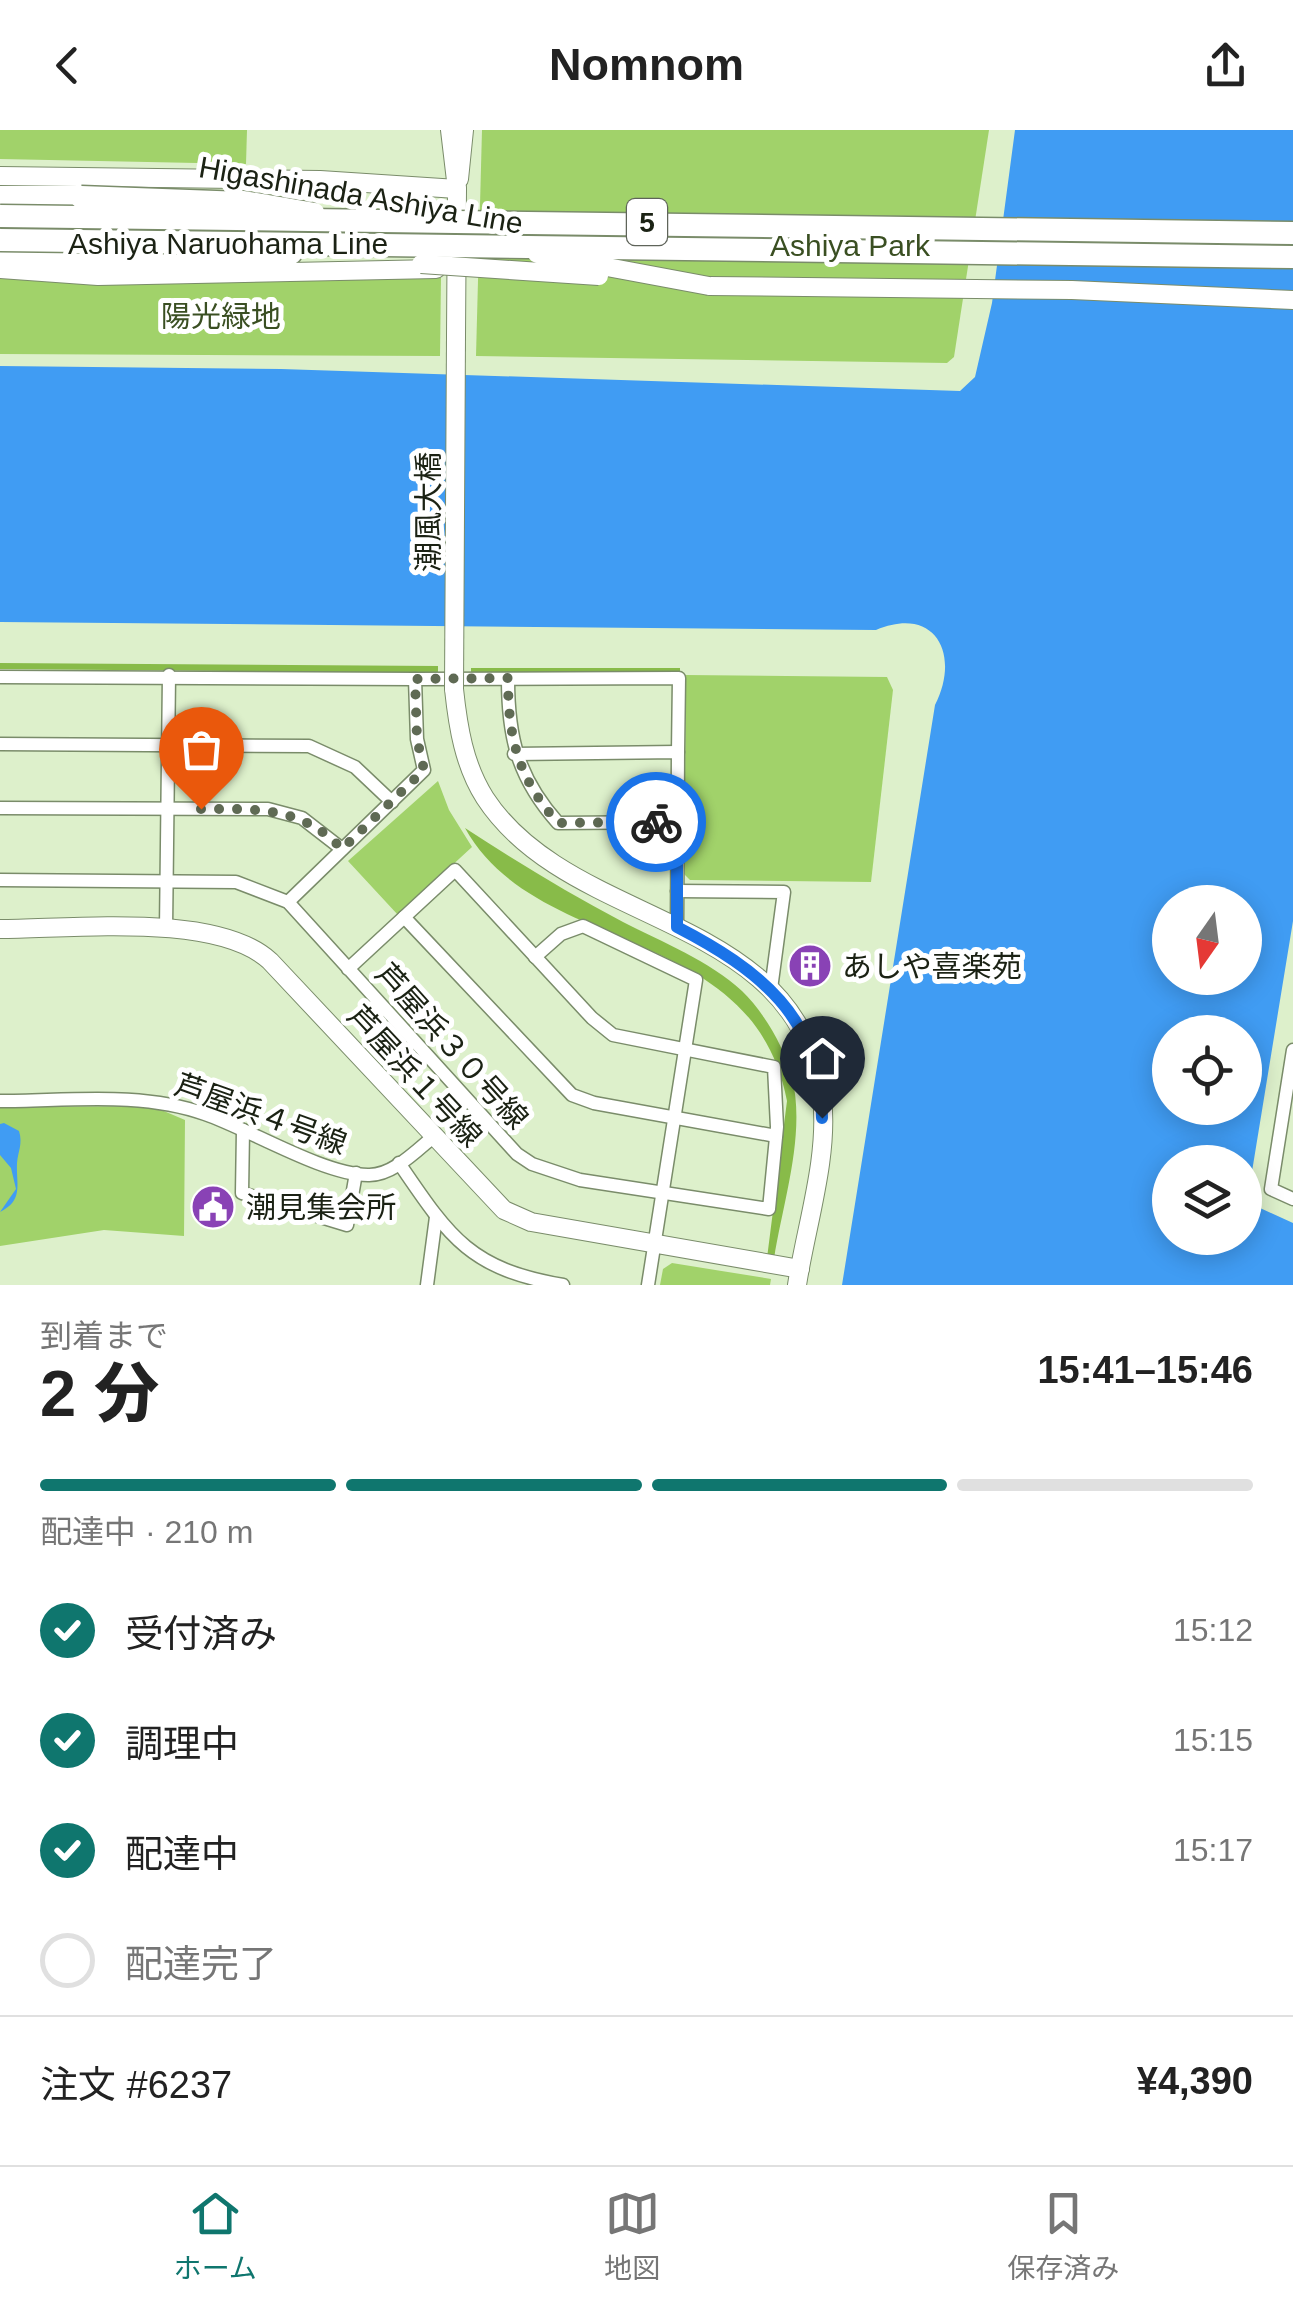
<!DOCTYPE html>
<html lang="ja">
<meta charset="utf-8">
<style>
body{margin:0;font-family:Arial,"Noto Sans JP",sans-serif;background:#f2f2f2;color:#222;height:100vh;display:flex;flex-direction:column;font-size:38px;white-space:nowrap}
*{box-sizing:border-box;margin:0}
p{font-size:32px;color:#767676}
.icon{flex:none;width:55px;height:55px;fill:none;stroke:currentColor;stroke-width:2;stroke-linecap:round;stroke-linejoin:round}
.map{position:relative;height:1155px;overflow:hidden}
.sheet{display:flex;flex-direction:column;background:#fff;flex:1}
.sheet>*{flex:none}
.needle{width:65px;rotate:194deg}
.tools{position:absolute;left:1152px;top:755px;display:grid;gap:20px}
.tools a{display:grid;place-items:center;width:110px;height:110px;border-radius:50%;background:#fff;box-shadow:0 5px 25px #0003;font-size:50px}
.pin{position:absolute;display:grid;place-items:center;width:85px;height:85px;color:#fff;margin:-102px -42px;border-radius:50% 50% 50% 0;rotate:-45deg;box-shadow:0 0 10px #0007}
.pin .icon{rotate:45deg}
.courier{position:absolute;display:grid;place-items:center;width:100px;height:100px;margin:-50px;border:8px solid #1a73e8;border-radius:50%;background:#fff;color:#222;box-shadow:0 2px 12px #0007}
.summary em{font-style:normal;font-weight:800}
.summary div{display:flex;flex-direction:column-reverse}
.summary{display:flex;align-items:center;justify-content:space-between;height:170px;padding:0 40px}
h1{font-size:65px;font-weight:800;line-height:75px}
.bar{display:grid;grid-template-columns:repeat(4,1fr);gap:15px 10px;align-content:center;height:120px;padding:0 40px}
.bar i{height:12px;border-radius:8px;background:#e0e0e0}
.bar .on{background:#0f766e}
.bar p{grid-column:span 4}
.line{display:flex;align-items:center;gap:25px;padding:0 40px;border-top:2px solid #e0e0e0}
.line div{flex:1}
ol{padding:0 40px;list-style:none}
li{display:flex;align-items:center;gap:30px;height:110px}
li p{margin-inline-start:auto}
li .icon{padding:10px;border-radius:50%;background:#0f766e;color:#fff;stroke-width:4}
li:last-child{color:#767676}
li i{width:55px;height:55px;border:5px solid #e0e0e0;border-radius:50%}
header{display:flex;justify-content:space-between;align-items:center;height:130px;padding:0 40px;background:#fff;font-size:45px;font-weight:800}
.tab-bar{display:flex;justify-content:space-around;align-items:center;height:140px;border-top:2px solid #e0e0e0;background:#fff;font-size:28px;color:#767676}
.tab-bar a{display:grid;justify-items:center;gap:5px}
.tab-bar .on{color:#0f766e}
.map>svg:first-child{display:block}
</style>
<header><svg class="icon" aria-label="back" viewBox="0 0 24 24"><path d="M15 5l-7 7 7 7"/></svg>Nomnom<svg class="icon" aria-label="share" viewBox="0 0 24 24"><path d="M12 15V3M7 8l5-5 5 5M5 13v7h14v-7"/></svg></header>
<div class="map">
<svg width="1293" height="1155" viewBox="0 0 1293 1155">
<rect width="100%" height="100%" fill="#ddf0cb"/>
<g fill="#a1d26a">
<path d="M 0,0 L 247,0 L 246,34 L 0,29 Z"/>
<path d="M 482,0 L 989,0 L 954,227 L 947,233 L 476,226 Z"/>
<path d="M 0,146 L 441,148 L 440,226 L 0,224 Z"/>
<path d="M 686,545 L 887,547 L 893,560 L 871,752 L 690,750 L 684,744 Z"/>
<path d="M 438,651 L 449,680 L 472,717 L 398,785 L 348,731 Z"/>
<path d="M 152,976 L 185,990 L 184,1106 L 104,1100 L 0,1116 L 0,977 Z"/>
<path d="M 672,1133 L 771,1149 L 770,1155 L 660,1155 L 663,1139 Z"/>
</g>
<g fill="#88bb49">
<path d="M 0,533 L 438,536 L 438,543 L 0,539 Z"/>
<path d="M 471,538 L 680,538 L 680,545 L 471,544 Z"/>
<path d="M 465,698 C 517,732 568,763 623,792 C 662,812 710,831 742,861 C 763,881 785,918 792,947 C 806,1005 783,1071 774,1129 L 767,1128 L 787,971 C 753,791 537,828 465,698 Z"/>
</g>
<g fill="#409cf3" fill-rule="evenodd">
<path d="M 1015,0 L 1293,0 L 1293,791 L 1247,1072 L 1293,1093 L 1293,1155 L 842,1155 L 935,575 C 961,524 935,475 876,500 L 0,492 L 0,236 L 281,239 L 960,261 L 975,247 L 992,173 ZM 1170,772 L 1245,772 L 1245,848 L 1170,848 ZM 1170,902 L 1245,902 L 1245,978 L 1170,978 ZM 1170,1032 L 1245,1032 L 1245,1108 L 1170,1108 Z"/>
<path d="M 4,993 L 19,1001 C 23,1014 18,1021 17,1033 C 16,1055 24,1070 0,1082 L 16,1059 L 11,1038 L 0,1025 L 0,994 Z"/>
</g>
<g fill="none" stroke-linecap="round" stroke-linejoin="round">
<defs>
<g id="street">
<path d="M 0,547 L 415,549 L 417,609 L 424,640 L 288,772"/>
<path d="M 415,549 L 679,548 L 678,622"/>
<path d="M 508,549 C 508,608 518,648 558,693 L 677,692"/>
<path d="M 0,614 L 309,616 L 355,637 L 392,672"/>
<path d="M 514,624 L 678,622 L 677,797"/>
<path d="M 0,678 L 268,679 L 302,688 L 342,719"/>
<path d="M 0,750 L 236,752 L 288,772 L 517,1024 L 532,1034 L 580,1050 L 769,1079 L 777,997 L 774,937 L 613,905 L 592,888 L 455,740 L 348,839"/>
<path d="M 677,761 L 784,762 L 771,859"/>
<path d="M 404,787 L 572,965 L 594,973 L 776,1006"/>
<path d="M 166,799 L 169,545"/>
<path d="M 535,827 L 561,804 L 583,796 L 696,850 L 648,1155"/>
<path d="M 1293,920 L 1271,1059 L 1293,1069"/>
<path d="M 0,971 C 67,971 141,961 205,984 C 249,999 324,1045 368,1045 C 392,1046 416,1021 433,1007"/>
<path d="M 243,1000 L 242,1063 L 347,1095 L 356,1043"/>
<path d="M 399,1033 C 450,1108 470,1139 563,1155"/>
<path d="M 427,1155 L 436,1087"/>
</g>
<g id="secondary">
<path d="M 450,0 L 457,59 L 456,206"/>
<path d="M 0,46 L 320,50 L 457,59"/>
<path d="M 459,49 L 464,0"/>
<path d="M 0,139 L 98,146 L 436,139"/>
<path d="M 709,156 L 1072,160 L 1293,170"/>
<path d="M 454,559 C 458,597 464,635 485,668 C 571,800 800,781 822,968 C 829,1027 806,1096 797,1155"/>
<path d="M 0,799 C 72,799 217,782 270,831 L 504,1080 L 531,1092 L 800,1139"/>
</g>
<g id="highway">
<path d="M 0,67 L 81,67"/>
<path d="M 0,127 L 229,127 L 291,123"/>
</g>
</defs>
<use href="#street" stroke="#7a8c6a" stroke-width="15"/>
<use href="#secondary" stroke="#7a8c6a" stroke-width="20"/>
<use href="#highway" stroke="#7a8c6a" stroke-width="25"/>
<use href="#street" stroke="#fff" stroke-width="12"/>
<use href="#secondary" stroke="#fff" stroke-width="18"/>
<use href="#highway" stroke="#fff" stroke-width="22"/>
<defs>
<g id="secondary-bridge">
<path d="M 232,68 L 315,82"/>
<path d="M 537,124 L 709,156"/>
<path d="M 421,134 L 599,146"/>
<path d="M 454,559 L 456,206"/>
</g>
<g id="highway-bridge">
<path d="M 81,67 L 243,73"/>
<path d="M 0,86 L 1293,103"/>
<path d="M 0,110 L 1293,127"/>
</g>
</defs>
<use href="#secondary-bridge" stroke="#7a8c6a" stroke-width="20" stroke-linecap="butt"/>
<use href="#highway-bridge" stroke="#7a8c6a" stroke-width="25" stroke-linecap="butt"/>
<use href="#secondary-bridge" stroke="#fff" stroke-width="18"/>
<use href="#highway-bridge" stroke="#fff" stroke-width="22"/>
</g>
<g fill="none" stroke-linecap="round" stroke-linejoin="round">
<path stroke="#5f6a54" stroke-width="10" stroke-dasharray="0 18" d="M 201,679 C 256,679 301,676 342,719 L 424,640 L 417,609 L 415,549 L 508,548 C 508,608 518,648 558,693 L 656,692"/>
<path stroke="#1a73e8" stroke-width="12" d="M 656,692 L 677,692 L 677,797 C 758,839 822,887 822,988"/>
</g>
<defs>
<symbol id="building-disc" viewBox="-11 -11 22 22"><circle r="9.5" fill="#8942b5" stroke="#fff"/><path d="M-4-6H4V6H1V3H-1V6H-4ZM-2.5-4.3h1.7v1.8h-1.7ZM.8-4.3h1.7v1.8H.8ZM-2.5-1h1.7V.8h-1.7ZM.8-1h1.7V.8H.8Z" fill="#fff"/></symbol>
<symbol id="civic-disc" viewBox="-11 -11 22 22"><circle r="9.5" fill="#8942b5" stroke="#fff"/><path d="M-.6-6.5H3V-4.5H.6V-3L4-1V1h2V6H-6V1h2V-1L-.6-3ZM-1.2 2.5V6h2.4V2.5Z" fill="#fff"/></symbol>
</defs>
<g fill-rule="evenodd">
<use href="#building-disc" x="785" y="811" width="50" height="50"/>
<use href="#civic-disc" x="188" y="1052" width="50" height="50"/>
</g>
<g text-anchor="middle" dominant-baseline="central" stroke-width="10" stroke-linejoin="round" paint-order="stroke">
<rect fill="#fff" stroke="#5f645a" stroke-width="2.5" x="627" y="69" width="40" height="46" rx="8"/>
<g font-size="28" font-weight="bold" fill="#1b2214">
<text x="647" y="92">5</text>
</g>
<g font-size="30" fill="#1b2214" stroke="#fff">
<text transform="translate(361 65) rotate(10)">Higashinada Ashiya Line</text>
<text x="228" y="113">Ashiya Naruohama Line</text>
<text transform="translate(428 382) rotate(-90)">潮風大橋</text>
<text transform="translate(452 916) rotate(48)">芦屋浜３０号線</text>
<text transform="translate(415 946) rotate(47)">芦屋浜１号線</text>
<text transform="translate(261 984) rotate(20)">芦屋浜４号線</text>
</g>
<g font-size="30" fill="#3a4f22" stroke="#fff">
<text x="850" y="115">Ashiya Park</text>
<text x="221" y="186">陽光緑地</text>
</g>
<g font-size="30" fill="#1b2214" stroke="#fff" text-anchor="start">
<text x="842" y="836">あしや喜楽苑</text>
<text x="246" y="1077">潮見集会所</text>
</g>
</g>
</svg>
<div class="tools">
<a><svg class="needle" viewBox="-14 -14 28 28"><path d="M0-13l5 13h-10z" fill="#e53935"/><path d="M0 13l5-13h-10z" fill="#767676"/></svg></a>
<a><svg class="icon" aria-label="locate" viewBox="0 0 24 24"><circle cx="12" cy="12" r="6"/><path d="M12 2v4M12 18v4M2 12h4M18 12h4"/></svg></a>
<a><svg class="icon" aria-label="layers" viewBox="0 0 24 24"><path d="M12 4l9 5-9 5-9-5zM3 14l9 5 9-5"/></svg></a>
</div>
<div class="pin" style="left:201px;top:679px;background:#ea580c"><svg class="icon" aria-label="bag" viewBox="0 0 24 24"><path d="M5 8h14l-1 12H6zM9 8a3 3 0 0 1 6 0"/></svg></div>
<div class="pin" style="left:822px;top:988px;background:#1f2937"><svg class="icon" aria-label="home" viewBox="0 0 24 24"><path d="M3 11l9-7 9 7M6 9v11h12V9"/></svg></div>
<div class="courier" style="left:656px;top:692px"><svg class="icon" aria-label="bike" viewBox="0 0 24 24"><circle cx="6" cy="16" r="4"/><circle cx="18" cy="16" r="4"/><path d="M6 16l4-8h5l3 8M10 8l3 8H6M13 5h3"/></svg></div>
</div>
<section class="sheet">
<div class="summary"><div><h1>2 分</h1><p>到着まで</p></div><em>15:41–15:46</em></div>
<div class="bar"><i class="on"></i><i class="on"></i><i class="on"></i><i></i><p>配達中 · 210 m</p></div>
<ol>
<li><svg class="icon" aria-label="check" viewBox="0 0 24 24"><path d="M5 12l5 5 9-10"/></svg>受付済み<p>15:12</p></li>
<li><svg class="icon" aria-label="check" viewBox="0 0 24 24"><path d="M5 12l5 5 9-10"/></svg>調理中<p>15:15</p></li>
<li><svg class="icon" aria-label="check" viewBox="0 0 24 24"><path d="M5 12l5 5 9-10"/></svg>配達中<p>15:17</p></li>
<li><i></i>配達完了</li>
</ol>
<div class="line" style="height:130px"><div>注文 #6237</div><b>¥4,390</b></div>
</section>
<nav class="tab-bar">
<a class="on"><svg class="icon" aria-label="home" viewBox="0 0 24 24"><path d="M3 11l9-7 9 7M6 9v11h12V9"/></svg>ホーム</a>
<a><svg class="icon" aria-label="map" viewBox="0 0 24 24"><path d="M3 6l6-2 6 2 6-2v14l-6 2-6-2-6 2zM9 4v14M15 6v14"/></svg>地図</a>
<a><svg class="icon" aria-label="saved" viewBox="0 0 24 24"><path d="M7 4h10v16l-5-4-5 4z"/></svg>保存済み</a>
</nav>
